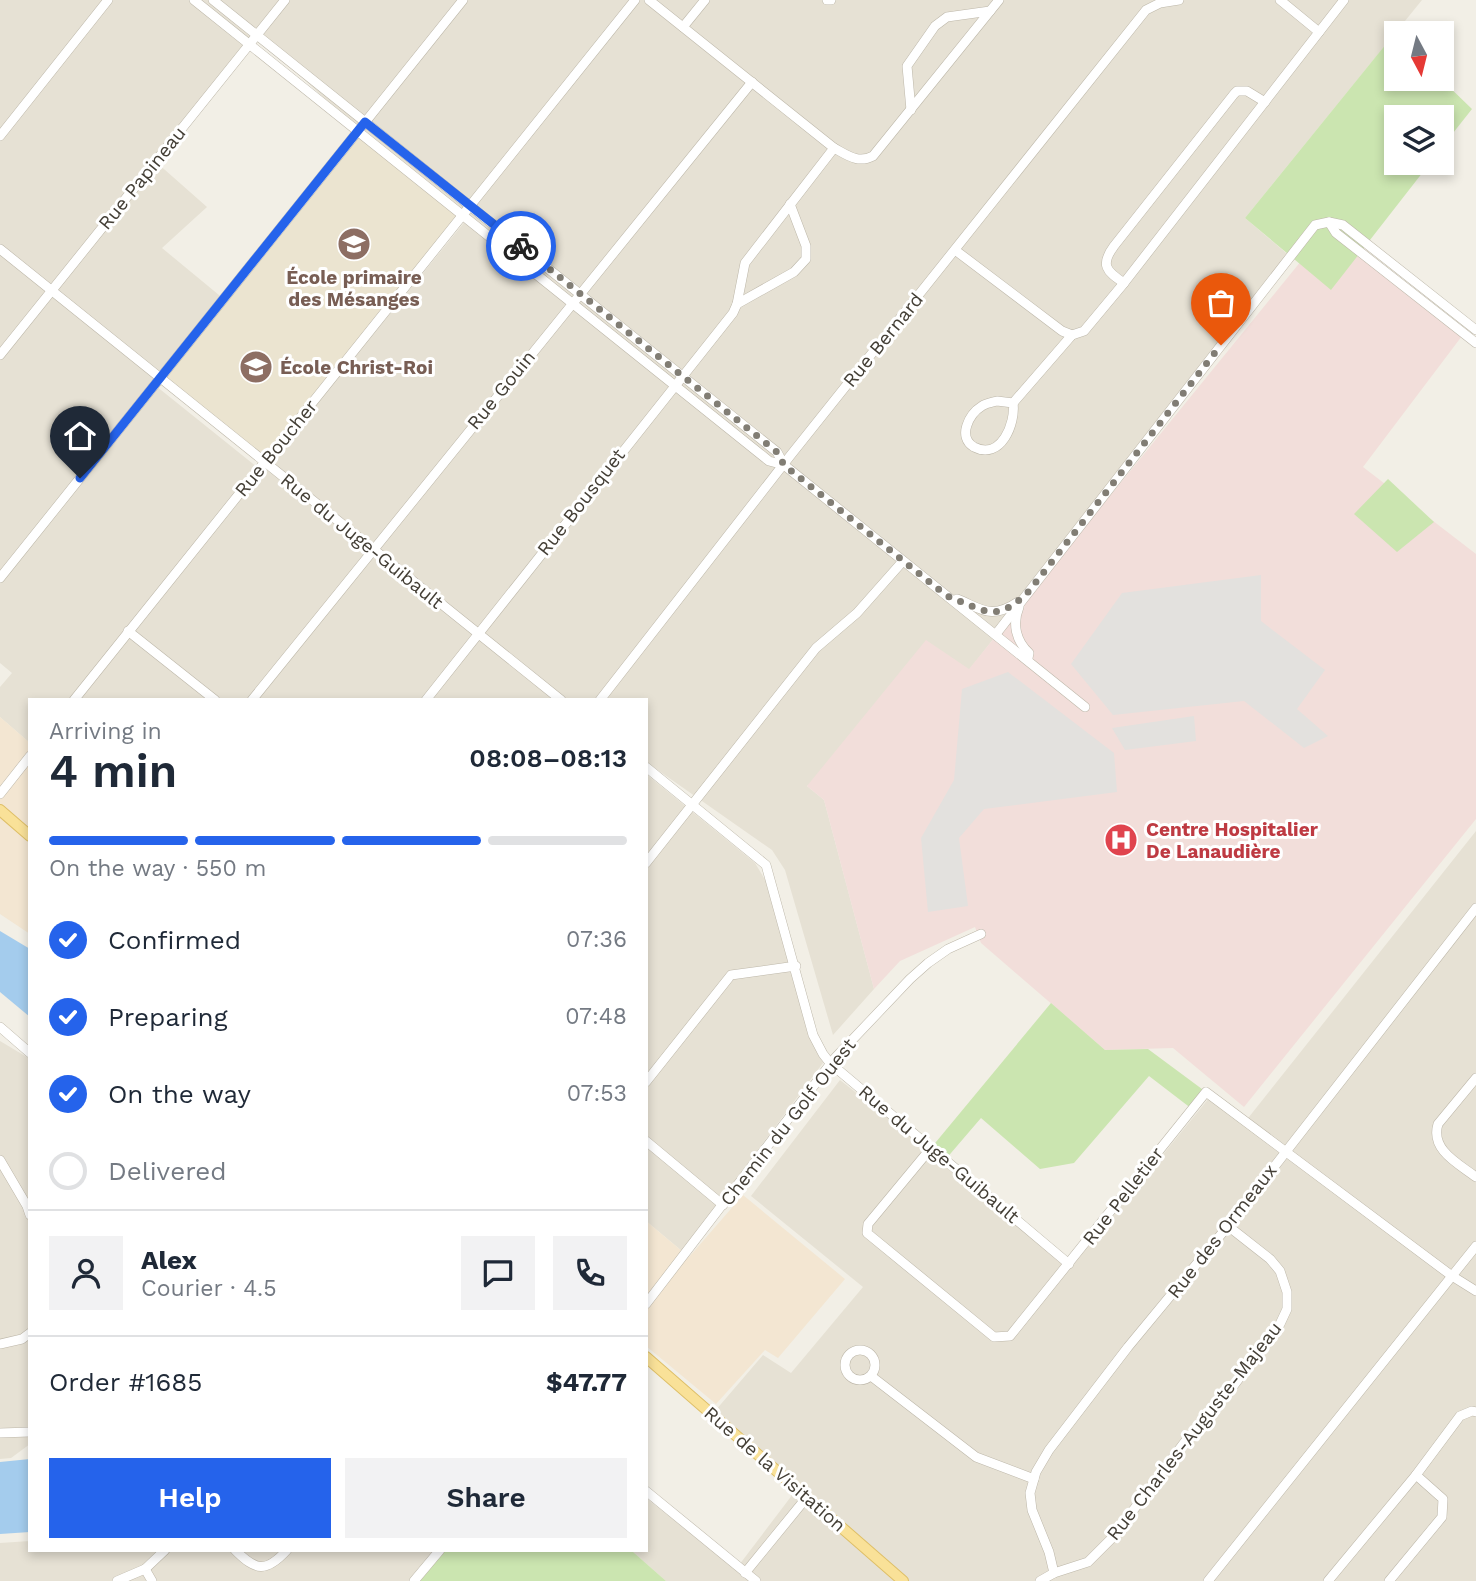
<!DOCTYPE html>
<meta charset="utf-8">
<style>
body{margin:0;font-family:"Work Sans",sans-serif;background:#f2f2f3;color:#1f2937;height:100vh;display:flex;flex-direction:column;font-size:26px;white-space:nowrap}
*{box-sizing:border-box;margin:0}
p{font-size:23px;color:#747a83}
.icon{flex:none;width:38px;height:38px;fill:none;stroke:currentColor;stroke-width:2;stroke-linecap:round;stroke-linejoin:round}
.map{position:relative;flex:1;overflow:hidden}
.sheet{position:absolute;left:28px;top:698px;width:620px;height:854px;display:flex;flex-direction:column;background:#fff;border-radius:0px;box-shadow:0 4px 10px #0003}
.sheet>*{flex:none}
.needle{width:46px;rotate:173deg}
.tools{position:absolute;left:1384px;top:21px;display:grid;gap:14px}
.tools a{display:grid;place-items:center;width:70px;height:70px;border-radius:0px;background:#fff;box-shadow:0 4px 10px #0003;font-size:35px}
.pin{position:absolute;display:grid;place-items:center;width:60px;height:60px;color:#fff;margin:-72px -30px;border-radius:50% 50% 50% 0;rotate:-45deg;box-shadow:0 0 7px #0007}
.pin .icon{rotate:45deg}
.courier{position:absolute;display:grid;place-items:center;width:70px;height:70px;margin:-35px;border:5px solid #2563eb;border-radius:50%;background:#fff;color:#222;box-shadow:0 2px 9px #0007}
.headline em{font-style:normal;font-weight:600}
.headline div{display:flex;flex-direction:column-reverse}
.headline{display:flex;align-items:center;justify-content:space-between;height:119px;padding:0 21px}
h1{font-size:46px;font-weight:600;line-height:52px}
.bar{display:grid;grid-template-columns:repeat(4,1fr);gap:10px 7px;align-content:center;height:84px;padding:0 21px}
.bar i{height:9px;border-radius:5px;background:#e0e1e3}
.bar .on{background:#2563eb}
.bar p{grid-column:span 4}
.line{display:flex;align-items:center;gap:18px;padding:0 21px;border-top:2px solid #e0e1e3}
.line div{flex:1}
.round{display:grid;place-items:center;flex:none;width:74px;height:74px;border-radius:0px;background:#f2f2f3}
ol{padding:0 21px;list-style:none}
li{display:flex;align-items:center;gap:21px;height:77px}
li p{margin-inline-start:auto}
li .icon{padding:7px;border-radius:50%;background:#2563eb;color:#fff;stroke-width:4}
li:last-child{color:#747a83}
li i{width:38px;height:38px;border:4px solid #e0e1e3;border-radius:50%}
.action{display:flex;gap:14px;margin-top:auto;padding:14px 21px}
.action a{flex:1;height:80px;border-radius:0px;background:#2563eb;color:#fff;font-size:28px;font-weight:600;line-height:80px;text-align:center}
.action a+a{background:#f2f2f3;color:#1f2937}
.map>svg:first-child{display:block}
</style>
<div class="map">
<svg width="1476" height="1581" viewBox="0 0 1476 1581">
<rect width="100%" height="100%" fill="#f2efe6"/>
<g fill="#e6e1d4" fill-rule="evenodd">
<path d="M 0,0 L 1422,0 L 1245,218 L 1292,258 L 969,670 L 807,786 L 824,800 L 874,989 L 833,1035 L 785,870 L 772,850 L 652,766 L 646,773 L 646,700 L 30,700 L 30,743 L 0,717 L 0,687 L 12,673 L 0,663 ZM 257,35 L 360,132 L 467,219 L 262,471 L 156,386 L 225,300 L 162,248 L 207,207 L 156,162 Z"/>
<path d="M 646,774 L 755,863 L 767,883 L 811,1039 L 823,1063 L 682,1251 L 646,1221 Z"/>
<path d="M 1476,831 L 1476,1581 L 666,1581 L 632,1551 L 646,1550 L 646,1498 L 736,1569 L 796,1490 L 709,1418 L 763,1355 L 791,1373 L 863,1287 L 751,1196 L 840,1080 L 1074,1264 L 1209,1098 L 1245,1122 Z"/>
<path d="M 0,1041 L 30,1059 L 30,1444 L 11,1458 L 0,1459 Z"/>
<path d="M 30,1541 L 30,1550 L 448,1550 L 423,1581 L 0,1581 L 0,1543 Z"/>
</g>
<g fill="#f3e6d2">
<path d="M 0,717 L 30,743 L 30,934 L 0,914 Z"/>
<path d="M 743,1195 L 845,1279 L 778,1358 L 765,1350 L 716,1404 L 646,1346 L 646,1221 L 689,1257 Z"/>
</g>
<path fill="#ebe4d0" d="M 357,132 L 463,215 L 265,462 L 161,379 Z"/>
<path fill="#f2deda" d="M 1328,228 L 1462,336 L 1363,467 L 1476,554 L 1476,819 L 1244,1107 L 1173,1048 L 1105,1050 L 981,943 L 975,927 L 900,961 L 874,989 L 824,800 L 807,786 L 926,640 L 969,669 Z"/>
<g fill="#cbe5b0">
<path d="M 1395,33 L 1396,79 L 1441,79 L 1472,109 L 1442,147 L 1442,117 L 1396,117 L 1396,163 L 1430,163 L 1331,290 L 1245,218 Z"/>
<path d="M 1388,479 L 1434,522 L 1397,552 L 1354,514 Z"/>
<path d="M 1051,1003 L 1105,1050 L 1148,1049 L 1206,1092 L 1192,1109 L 1149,1076 L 1074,1163 L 1040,1169 L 981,1118 L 945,1160 L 931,1148 Z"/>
<path d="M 438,1550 L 632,1551 L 666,1581 L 412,1581 Z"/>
</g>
<g fill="#e3e1de">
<path d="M 1261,575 L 1261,621 L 1325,670 L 1297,709 L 1328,736 L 1304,748 L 1244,701 L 1113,715 L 1071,664 L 1122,593 Z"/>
<path d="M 1008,672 L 1114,753 L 1117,792 L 984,809 L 959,838 L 968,906 L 928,912 L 921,838 L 954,780 L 962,689 Z"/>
<path d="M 1194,716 L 1196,741 L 1125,750 L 1112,728 Z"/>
</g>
<g fill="#a4cced">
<path d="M 0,931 L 30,949 L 30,1017 L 0,992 Z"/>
<path d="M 30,1459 L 30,1532 L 0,1534 L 0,1462 Z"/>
</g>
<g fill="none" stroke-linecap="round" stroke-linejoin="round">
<defs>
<g id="minor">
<path d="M 194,0 L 769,461 L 784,465"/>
<path d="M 213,0 L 777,452 L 784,465 L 1085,707"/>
<path d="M 649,0 L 834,148 C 847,155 858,164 873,156 L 999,0"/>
<path d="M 827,0 L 831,0"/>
<path d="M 1280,0 L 1319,32"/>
<path d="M 683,27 L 705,0"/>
<path d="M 911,110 L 907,66 L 935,26 L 947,17 L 990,11"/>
<path d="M 0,136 L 108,0"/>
<path d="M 1329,222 L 1336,233 L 1476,343"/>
<path d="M 0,249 L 561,700"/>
<path d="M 955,250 L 1062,331 L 1072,335"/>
<path d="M 1124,283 C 1106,271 1100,265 1114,246 L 1234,94 L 1237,91 L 1247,91 L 1265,102"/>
<path d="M 737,304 L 794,272 L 806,259 L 806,246 L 790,204"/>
<path d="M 1072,335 L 1084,331 L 1124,283 L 1344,0"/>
<path d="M 0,355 L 285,0"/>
<path d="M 997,401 L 1013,403 C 1016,423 1001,461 974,447 C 957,437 969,414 982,406 C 986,403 993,402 997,401 Z"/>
<path d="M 1013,403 L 1072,335"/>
<path d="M 0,578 L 463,0"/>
<path d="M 957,599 C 982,609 991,620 1018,602"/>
<path d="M 1019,607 C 1012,624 1016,641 1029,653 L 1028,658"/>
<path d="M 128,631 L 215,700"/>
<path d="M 996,634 L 1315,225 L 1329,222 L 1343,225 L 1476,330"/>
<path d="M 74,700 L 635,0"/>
<path d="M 252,700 L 752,82"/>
<path d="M 426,700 L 733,313 L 737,304 L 745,263 L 834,148"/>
<path d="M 600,700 L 790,456 L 1146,10 L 1160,3 L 1179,0"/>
<path d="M 646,767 L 766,865 L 813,1035 L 823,1054 L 830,1063 L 1069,1264"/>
<path d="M 0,794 L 30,756"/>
<path d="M 646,863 L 816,648 L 857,613 L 903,561"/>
<path d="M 0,1027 L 30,1053"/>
<path d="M 1476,1078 L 1438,1124 C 1430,1150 1459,1164 1476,1177"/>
<path d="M 646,1082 L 731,975 L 796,966"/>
<path d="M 646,1141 L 723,1205"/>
<path d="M 931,1148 L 868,1224 L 867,1233 L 994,1337 L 1010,1336 L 1206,1092 L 1452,1276 L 1476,1291"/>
<path d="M 0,1160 L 27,1206 L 30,1215"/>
<path d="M 646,1304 L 835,1058 L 910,979 L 928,963 L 948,949 L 981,934"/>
<path d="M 0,1344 L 22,1339 L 30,1333"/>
<circle cx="860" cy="1365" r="15"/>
<path d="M 871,1376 L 976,1457 L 1034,1479"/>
<path d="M 0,1433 L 30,1432"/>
<path d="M 646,1491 L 756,1581"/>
<path d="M 235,1550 C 256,1571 266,1573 287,1550"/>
<path d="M 145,1569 L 152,1581"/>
<path d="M 745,1573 L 807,1497"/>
<path d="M 1054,1573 L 1049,1552 L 1032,1510 L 1030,1493 L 1036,1472 L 1049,1450 L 1128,1347 L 1228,1226 L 1476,908"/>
<path d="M 117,1581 L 145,1569 L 165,1550"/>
<path d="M 414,1581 L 440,1550"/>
<path d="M 1040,1581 L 1054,1573 L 1088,1562 L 1113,1537 L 1184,1443 L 1234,1385 L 1280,1324 L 1287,1309 L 1287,1292 L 1280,1271 L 1270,1259 L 1228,1226"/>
<path d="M 1208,1581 L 1476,1246"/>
<path d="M 1328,1581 L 1416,1475 L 1460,1416 L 1472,1411 L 1476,1412"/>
<path d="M 1389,1581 L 1442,1517 L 1443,1499 L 1416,1475"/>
</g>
<g id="major">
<path d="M 0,810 L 30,836"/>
<path d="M 646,1357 L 903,1581"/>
</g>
</defs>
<use href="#minor" stroke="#bdb7a9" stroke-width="10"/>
<use href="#major" stroke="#debf68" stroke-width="12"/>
<use href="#minor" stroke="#fff" stroke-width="9"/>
<use href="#major" stroke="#f9e198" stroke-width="10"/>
</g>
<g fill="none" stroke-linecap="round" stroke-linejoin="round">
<path stroke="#817d74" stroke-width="7" stroke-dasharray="0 12.6" d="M 521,246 L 777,452 L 784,465 L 947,596 C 985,610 995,625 1029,591 L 1221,345"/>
<path stroke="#2563eb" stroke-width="9" d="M 80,478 L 365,122 L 521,246"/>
</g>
<defs>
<symbol id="school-disc" viewBox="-11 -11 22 22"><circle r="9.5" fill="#8d6e63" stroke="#fff"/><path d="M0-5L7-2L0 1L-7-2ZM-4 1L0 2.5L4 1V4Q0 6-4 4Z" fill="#fff"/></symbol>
<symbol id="hospital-disc" viewBox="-11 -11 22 22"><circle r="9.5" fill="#e0444e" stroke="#fff"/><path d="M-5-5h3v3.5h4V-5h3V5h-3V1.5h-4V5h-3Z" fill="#fff"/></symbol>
</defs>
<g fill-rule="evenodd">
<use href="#school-disc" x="335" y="225" width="38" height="38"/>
<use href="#school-disc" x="237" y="348" width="38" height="38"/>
<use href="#hospital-disc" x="1102" y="821" width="38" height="38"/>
</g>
<g text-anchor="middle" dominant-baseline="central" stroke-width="6" stroke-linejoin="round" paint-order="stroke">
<g font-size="19" fill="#443f36" stroke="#fff">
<text transform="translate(142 178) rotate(-51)">Rue Papineau</text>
<text transform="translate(883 340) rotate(-51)">Rue Bernard</text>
<text transform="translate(501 390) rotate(-51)">Rue Gouin</text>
<text transform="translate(276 448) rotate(-51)">Rue Boucher</text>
<text transform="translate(581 502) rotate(-52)">Rue Bousquet</text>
<text transform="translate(362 541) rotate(39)">Rue du Juge-Guibault</text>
<text transform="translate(788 1122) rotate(-52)">Chemin du Golf Ouest</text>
<text transform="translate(939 1154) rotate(40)">Rue du Juge-Guibault</text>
<text transform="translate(1123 1196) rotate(-52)">Rue Pelletier</text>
<text transform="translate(1222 1231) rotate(-52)">Rue des Ormeaux</text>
<text transform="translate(1194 1431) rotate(-52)">Rue Charles-Auguste-Majeau</text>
<text transform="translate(775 1469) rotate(41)">Rue de la Visitation</text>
</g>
<g font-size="19" font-weight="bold" fill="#785e54" stroke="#fff">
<text x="354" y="277">École primaire<tspan x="354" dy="22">des Mésanges</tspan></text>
<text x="280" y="367" text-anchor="start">École Christ-Roi</text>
</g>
<g font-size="19" font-weight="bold" fill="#be3a42" stroke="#fff" text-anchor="start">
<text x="1146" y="829">Centre Hospitalier<tspan x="1146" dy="22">De Lanaudière</tspan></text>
</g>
</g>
</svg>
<div class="tools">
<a><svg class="needle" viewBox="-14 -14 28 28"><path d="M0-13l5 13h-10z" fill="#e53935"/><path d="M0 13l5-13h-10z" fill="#747a83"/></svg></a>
<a><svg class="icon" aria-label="layers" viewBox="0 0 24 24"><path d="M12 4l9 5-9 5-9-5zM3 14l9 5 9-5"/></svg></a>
</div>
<div class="pin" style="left:1221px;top:345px;background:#ea580c"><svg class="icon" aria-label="bag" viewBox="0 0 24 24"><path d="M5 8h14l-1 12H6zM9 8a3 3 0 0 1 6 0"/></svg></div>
<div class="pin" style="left:80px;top:478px;background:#1f2937"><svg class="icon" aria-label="home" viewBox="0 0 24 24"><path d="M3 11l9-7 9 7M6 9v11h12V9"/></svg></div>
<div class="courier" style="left:521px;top:246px"><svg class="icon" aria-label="bike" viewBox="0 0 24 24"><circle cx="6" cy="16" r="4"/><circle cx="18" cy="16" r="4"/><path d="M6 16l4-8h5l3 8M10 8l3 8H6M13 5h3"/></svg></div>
<section class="sheet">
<div class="headline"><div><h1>4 min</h1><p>Arriving in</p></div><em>08:08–08:13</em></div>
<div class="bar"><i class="on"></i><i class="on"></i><i class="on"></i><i></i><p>On the way · 550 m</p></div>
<ol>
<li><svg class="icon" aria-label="check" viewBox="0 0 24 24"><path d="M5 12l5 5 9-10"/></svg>Confirmed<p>07:36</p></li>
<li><svg class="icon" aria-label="check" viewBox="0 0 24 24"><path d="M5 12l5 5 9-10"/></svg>Preparing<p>07:48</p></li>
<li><svg class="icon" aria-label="check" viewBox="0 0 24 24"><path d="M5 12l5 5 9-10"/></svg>On the way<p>07:53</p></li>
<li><i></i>Delivered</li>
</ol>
<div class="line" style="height:126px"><a class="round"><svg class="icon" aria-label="person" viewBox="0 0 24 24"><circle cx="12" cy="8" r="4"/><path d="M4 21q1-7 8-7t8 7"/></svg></a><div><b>Alex</b><p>Courier · 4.5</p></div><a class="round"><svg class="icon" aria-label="chat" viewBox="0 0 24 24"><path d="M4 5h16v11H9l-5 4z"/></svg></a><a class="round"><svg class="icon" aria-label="phone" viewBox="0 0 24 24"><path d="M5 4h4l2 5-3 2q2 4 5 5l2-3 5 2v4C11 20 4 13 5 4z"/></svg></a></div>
<div class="line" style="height:91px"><div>Order #1685</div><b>$47.77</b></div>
<div class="action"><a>Help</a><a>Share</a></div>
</section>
</div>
